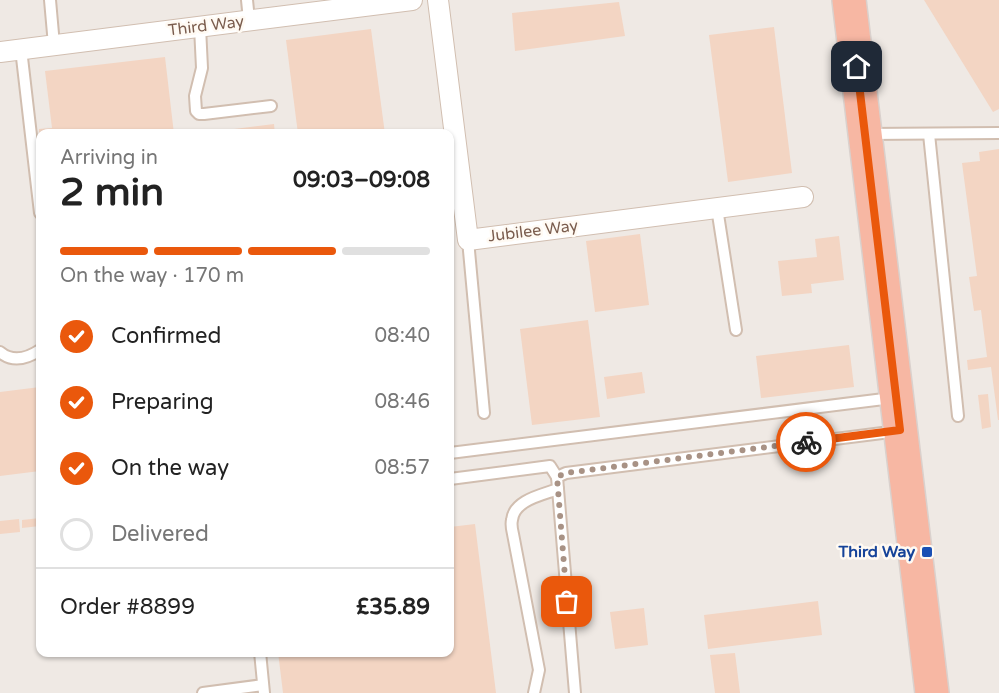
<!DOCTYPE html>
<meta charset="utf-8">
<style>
body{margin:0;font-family:"Varela Round",sans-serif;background:#f2f2f2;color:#222;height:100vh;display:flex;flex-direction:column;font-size:22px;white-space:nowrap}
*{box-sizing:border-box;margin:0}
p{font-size:20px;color:#767676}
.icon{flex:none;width:33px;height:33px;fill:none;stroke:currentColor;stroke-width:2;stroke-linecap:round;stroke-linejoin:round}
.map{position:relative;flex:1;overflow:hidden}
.drawer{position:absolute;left:36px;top:129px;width:418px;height:528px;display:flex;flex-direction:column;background:#fff;border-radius:12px;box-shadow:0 2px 4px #0004}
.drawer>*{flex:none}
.pin{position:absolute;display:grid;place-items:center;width:51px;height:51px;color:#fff;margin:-26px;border-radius:12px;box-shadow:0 3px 9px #0006}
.courier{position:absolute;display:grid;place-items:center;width:60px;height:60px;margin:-30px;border:4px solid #ea580c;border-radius:50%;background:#fff;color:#222;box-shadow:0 2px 8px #0007}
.head em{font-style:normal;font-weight:700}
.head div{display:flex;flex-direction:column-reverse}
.head{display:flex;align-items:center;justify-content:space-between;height:102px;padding:0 24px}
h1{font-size:39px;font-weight:700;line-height:45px}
.bar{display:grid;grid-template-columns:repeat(4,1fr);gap:9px 6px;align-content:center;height:72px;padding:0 24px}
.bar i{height:8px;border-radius:4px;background:#e0e0e0}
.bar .on{background:#ea580c}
.bar p{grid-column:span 4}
.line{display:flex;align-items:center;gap:15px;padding:0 24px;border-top:2px solid #e0e0e0}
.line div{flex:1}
ol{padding:0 24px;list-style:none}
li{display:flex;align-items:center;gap:18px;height:66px}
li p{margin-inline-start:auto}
li .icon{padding:6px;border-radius:50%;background:#ea580c;color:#fff;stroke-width:4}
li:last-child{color:#767676}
li i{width:33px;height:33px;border:3px solid #e0e0e0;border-radius:50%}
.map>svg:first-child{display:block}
</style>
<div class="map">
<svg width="999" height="693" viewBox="0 0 999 693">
<rect width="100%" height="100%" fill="#fdf6ec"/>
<path fill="#efe9e4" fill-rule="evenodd" d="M 0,0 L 999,0 L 999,693 L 0,693 ZM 40,134 L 450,134 L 450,652 L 40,652 Z"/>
<g fill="#f3d5c3">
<path d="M 924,0 L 999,0 L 999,109 L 993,112 Z"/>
<path d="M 619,2 L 625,36 L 515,51 L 512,13 Z"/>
<path d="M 774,27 L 792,173 L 728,182 L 709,35 Z"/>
<path d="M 371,29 L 385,134 L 298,134 L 286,40 Z"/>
<path d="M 165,57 L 174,134 L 39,134 L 39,129 L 52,128 L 45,71 Z"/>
<path d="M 274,124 L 275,134 L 210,134 L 210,132 Z"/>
<path d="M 999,149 L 999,420 L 998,420 L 991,367 L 968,370 L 967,360 L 987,357 L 981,310 L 974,311 L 969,277 L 977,276 L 962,163 L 980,161 L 979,152 Z"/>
<path d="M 640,234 L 649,305 L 595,312 L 586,241 Z"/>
<path d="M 839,236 L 844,280 L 811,284 L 812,293 L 782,296 L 778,261 L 817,257 L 815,239 Z"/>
<path d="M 588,320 L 600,417 L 532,425 L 520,329 Z"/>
<path d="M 849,345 L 854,387 L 761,398 L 756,356 Z"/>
<path d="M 642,372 L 645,393 L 607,399 L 604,377 Z"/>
<path d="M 40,387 L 40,471 L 0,476 L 0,392 Z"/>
<path d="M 988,394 L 991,427 L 982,429 L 978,395 Z"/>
<path d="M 40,518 L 40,526 L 22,528 L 22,520 Z"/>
<path d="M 19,519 L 20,532 L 0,534 L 0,521 Z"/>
<path d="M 475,524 L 496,693 L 283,693 L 278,652 L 450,652 L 450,527 Z"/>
<path d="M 818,601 L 822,635 L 708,649 L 704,615 Z"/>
<path d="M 644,608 L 648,645 L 615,649 L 610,612 Z"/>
<path d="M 735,653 L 740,693 L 715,693 L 710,655 Z"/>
</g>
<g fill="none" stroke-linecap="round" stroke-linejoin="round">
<defs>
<g id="lane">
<path d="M 50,0 L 54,45"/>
<path d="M 247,0 L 249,20"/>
<path d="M 200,27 L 202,68 L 195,96 L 196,111 L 199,114 L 204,114 L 271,106"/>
<path d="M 21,49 L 40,213"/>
<path d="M 868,134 L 999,133"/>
<path d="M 929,134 L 958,416"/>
<path d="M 717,208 L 736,330"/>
<path d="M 468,240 L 484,413"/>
<path d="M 0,352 C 13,363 28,358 40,350"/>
<path d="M 450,453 L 892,398"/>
<path d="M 450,479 L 550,466 L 557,477"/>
<path d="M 260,652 L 264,693"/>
<path d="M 203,693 L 263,685"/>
<path d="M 534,693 L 539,670 L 513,534 C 512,530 511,524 512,520 C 514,500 542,495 558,489"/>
<path d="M 575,693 L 557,477 L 566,473 L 898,431"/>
</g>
<g id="street">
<path d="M 438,0 L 468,240 L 803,197"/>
<path d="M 0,52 L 412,0"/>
</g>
<path id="highway" d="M 849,0 L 932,693"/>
</defs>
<use href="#lane" stroke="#d1beb0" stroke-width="14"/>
<use href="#street" stroke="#d1beb0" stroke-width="22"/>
<use href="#highway" stroke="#dad1cd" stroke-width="36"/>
<use href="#lane" stroke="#fff" stroke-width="10"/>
<use href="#street" stroke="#fff" stroke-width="20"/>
<use href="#highway" stroke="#f7b7a3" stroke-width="33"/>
</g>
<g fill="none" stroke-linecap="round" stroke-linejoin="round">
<path stroke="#a89285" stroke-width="6" stroke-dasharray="0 10.8" d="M 567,602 L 557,477 L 566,473 L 806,442"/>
<path stroke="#ea580c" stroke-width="8" d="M 806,442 L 900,430 L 857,67"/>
</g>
<rect fill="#1a4fb4" stroke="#fffaf3" stroke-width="2" x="921" y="546" width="12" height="12" rx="3"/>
<g text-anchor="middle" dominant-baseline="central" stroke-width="5" stroke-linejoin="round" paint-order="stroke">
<g font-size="16" fill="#7a5c4d" stroke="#fffaf3">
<text transform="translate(206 26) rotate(-7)">Third Way</text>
<text transform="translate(533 231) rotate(-7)">Jubilee Way</text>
</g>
<g font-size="16" font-weight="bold" fill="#164399" stroke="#fffaf3" text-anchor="end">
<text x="915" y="552">Third Way</text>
</g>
</g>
</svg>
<div class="pin" style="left:567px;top:602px;background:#ea580c"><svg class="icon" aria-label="bag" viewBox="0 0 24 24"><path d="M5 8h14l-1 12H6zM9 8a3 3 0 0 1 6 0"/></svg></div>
<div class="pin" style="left:857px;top:67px;background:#1f2937"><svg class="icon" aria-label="home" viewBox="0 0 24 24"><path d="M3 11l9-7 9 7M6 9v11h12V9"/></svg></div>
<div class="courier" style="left:806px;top:442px"><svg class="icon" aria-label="bike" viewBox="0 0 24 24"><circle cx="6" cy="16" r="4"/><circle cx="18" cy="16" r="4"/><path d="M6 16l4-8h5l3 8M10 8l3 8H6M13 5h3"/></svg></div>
<section class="drawer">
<div class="head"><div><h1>2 min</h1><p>Arriving in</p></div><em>09:03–09:08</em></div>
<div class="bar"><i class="on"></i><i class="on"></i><i class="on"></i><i></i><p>On the way · 170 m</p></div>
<ol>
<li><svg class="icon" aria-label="check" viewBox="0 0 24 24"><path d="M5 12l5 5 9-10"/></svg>Confirmed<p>08:40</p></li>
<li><svg class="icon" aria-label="check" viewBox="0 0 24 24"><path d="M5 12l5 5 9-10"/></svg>Preparing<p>08:46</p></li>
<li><svg class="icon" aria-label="check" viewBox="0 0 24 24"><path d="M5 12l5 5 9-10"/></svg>On the way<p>08:57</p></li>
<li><i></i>Delivered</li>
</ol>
<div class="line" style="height:78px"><div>Order #8899</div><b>£35.89</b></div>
</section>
</div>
